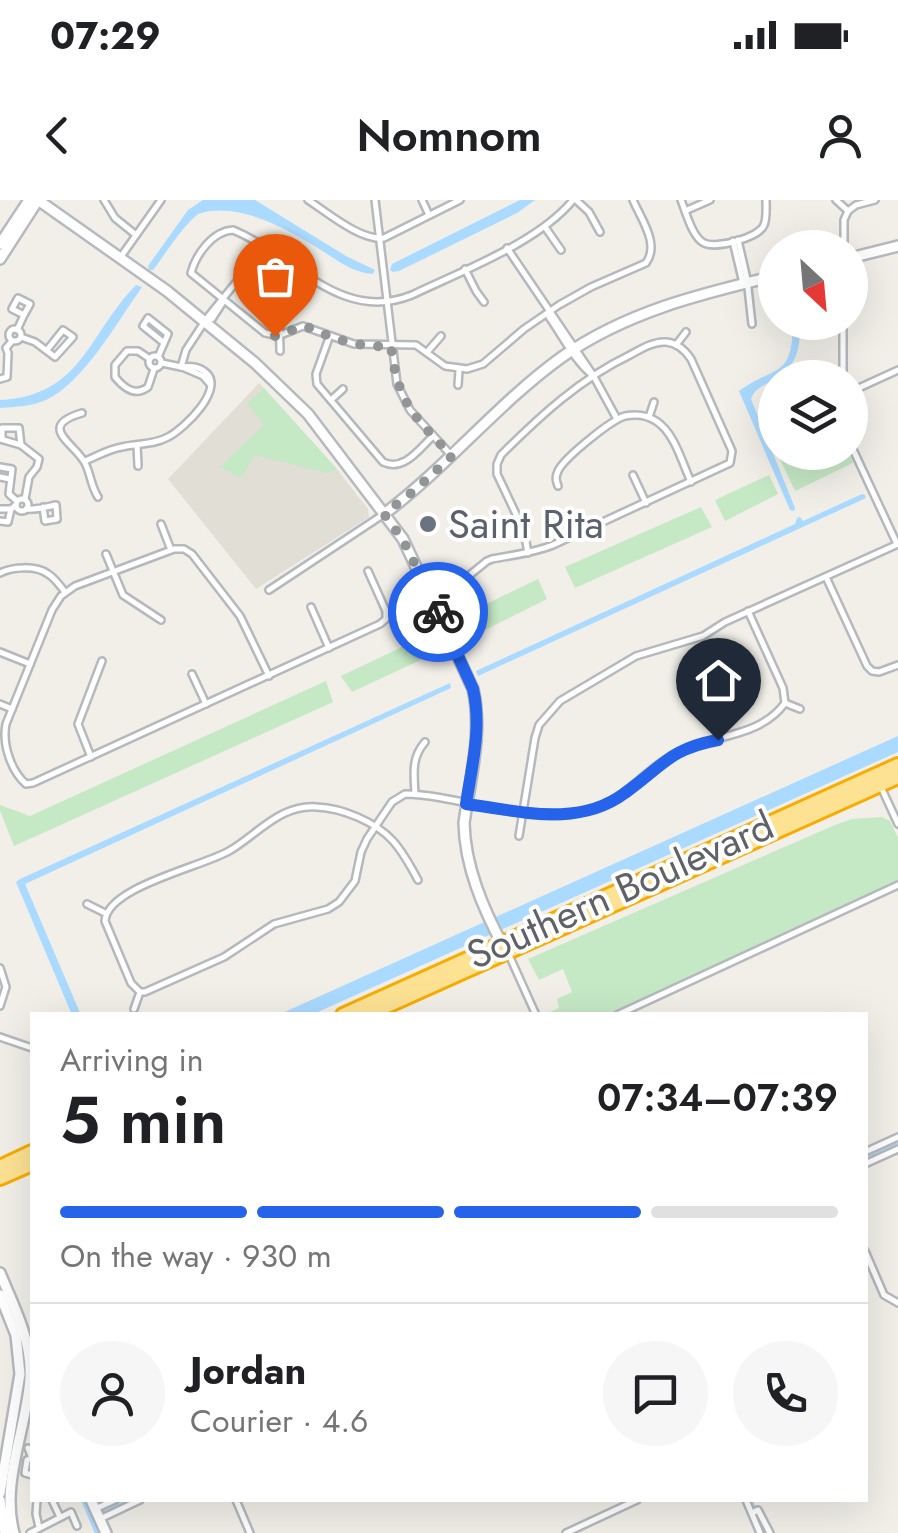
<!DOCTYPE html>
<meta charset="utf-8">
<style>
body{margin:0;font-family:Jost,sans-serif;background:#f6f6f6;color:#202124;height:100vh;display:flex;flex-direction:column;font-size:38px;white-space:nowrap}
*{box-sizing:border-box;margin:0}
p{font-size:32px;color:#757577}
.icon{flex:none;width:55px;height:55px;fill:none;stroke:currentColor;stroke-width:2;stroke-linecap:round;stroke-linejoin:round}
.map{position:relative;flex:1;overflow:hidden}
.details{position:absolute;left:30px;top:812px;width:838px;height:490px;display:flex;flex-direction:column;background:#fff;border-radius:0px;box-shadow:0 10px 40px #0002}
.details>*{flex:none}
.needle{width:65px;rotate:154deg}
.buttons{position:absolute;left:758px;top:30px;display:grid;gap:20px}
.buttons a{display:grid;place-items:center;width:110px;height:110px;border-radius:50%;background:#fff;box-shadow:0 10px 40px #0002;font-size:50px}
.pin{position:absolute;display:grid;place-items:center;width:85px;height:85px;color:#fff;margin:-102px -42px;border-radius:50% 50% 50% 0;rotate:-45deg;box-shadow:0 0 10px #0007}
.pin .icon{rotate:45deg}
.courier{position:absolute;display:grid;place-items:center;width:100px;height:100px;margin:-50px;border:8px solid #2563eb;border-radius:50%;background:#fff;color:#222;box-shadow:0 2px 12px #0007}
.overview em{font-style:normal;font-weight:600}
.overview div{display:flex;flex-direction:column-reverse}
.overview{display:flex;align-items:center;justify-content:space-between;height:170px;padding:0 30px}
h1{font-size:65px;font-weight:600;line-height:75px}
.bar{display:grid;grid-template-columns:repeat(4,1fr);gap:15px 10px;align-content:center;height:120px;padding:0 30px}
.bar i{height:12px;border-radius:8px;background:#e0e0e0}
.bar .current{background:#2563eb}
.bar p{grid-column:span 4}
.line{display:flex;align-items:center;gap:25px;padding:0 30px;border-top:2px solid #e0e0e0}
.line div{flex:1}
.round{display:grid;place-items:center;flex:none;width:105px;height:105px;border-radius:52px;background:#f6f6f6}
.status{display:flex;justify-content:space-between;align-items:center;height:70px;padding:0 50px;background:#fff;direction:ltr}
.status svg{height:28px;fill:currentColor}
header{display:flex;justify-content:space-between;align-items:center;height:130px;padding:0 30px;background:#fff;font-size:45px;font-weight:600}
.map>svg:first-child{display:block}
</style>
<div class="status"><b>07:29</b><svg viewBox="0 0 49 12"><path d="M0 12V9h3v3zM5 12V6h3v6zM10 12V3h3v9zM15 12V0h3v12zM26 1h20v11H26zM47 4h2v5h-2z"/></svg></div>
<header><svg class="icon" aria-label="back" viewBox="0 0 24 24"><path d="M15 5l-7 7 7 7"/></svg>Nomnom<svg class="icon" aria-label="person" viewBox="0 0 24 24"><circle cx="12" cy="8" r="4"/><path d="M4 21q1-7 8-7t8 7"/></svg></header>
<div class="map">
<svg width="898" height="1333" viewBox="0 0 898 1333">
<rect width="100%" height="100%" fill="#f1efe8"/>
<path fill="#e1ded6" d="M 259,183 L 337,269 L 368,309 L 369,317 L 256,389 L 168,279 Z"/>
<g fill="#c5e8c5">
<path d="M 264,188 L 337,269 L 327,273 L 255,255 L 241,278 L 220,267 L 264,225 L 247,203 Z"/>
<path d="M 777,253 L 849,253 L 853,263 L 795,291 Z"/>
<path d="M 769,275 L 778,294 L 725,321 L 715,300 Z"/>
<path d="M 701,307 L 712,327 L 575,388 L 565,367 Z"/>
<path d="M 538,379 L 547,399 L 459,443 L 449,422 Z"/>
<path d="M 428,424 L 442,450 L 352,492 L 341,476 L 400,448 Z"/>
<path d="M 326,481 L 333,502 L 14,646 L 0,611 L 0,605 L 30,616 Z"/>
<path d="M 882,617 L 890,621 L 898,638 L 898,683 L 614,815 L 543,815 L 559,808 L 557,799 L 572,792 L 563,769 L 539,780 L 528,759 L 835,625 L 852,619 Z"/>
</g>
<g fill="#aadaff">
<path d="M 203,0 L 255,0 L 346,56 L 375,70 L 373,74 C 354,73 340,62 324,52 C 290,30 237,0 198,14 C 180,29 167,52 153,70 L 149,70 L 148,66 L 188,10 Z"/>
<path d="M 520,0 L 535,0 L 517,13 L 399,71 L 393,72 L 390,70 L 392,64 Z"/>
<path d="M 136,85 L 142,87 C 118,121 83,183 46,200 C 32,206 16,207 0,208 L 0,200 C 82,196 88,134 136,85 Z"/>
<path d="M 793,123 L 800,123 C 800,155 796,167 768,183 C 759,188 755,189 751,199 L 795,308 L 794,311 L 790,310 L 739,191 C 777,164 792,179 793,123 Z"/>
<path d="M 862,294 L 865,295 L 866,298 L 478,476 L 476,471 L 795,324 L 797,318 L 800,317 L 803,321 Z"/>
<path d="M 450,483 L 451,488 L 25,684 L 81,815 L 72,815 L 16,682 L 20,679 Z"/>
<path d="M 898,536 L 898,552 L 311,815 L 278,815 Z"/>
</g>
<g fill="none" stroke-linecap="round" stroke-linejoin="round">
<g stroke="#aadaff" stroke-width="5">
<path d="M 865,958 L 898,942"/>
<path d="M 750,1300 L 754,1309"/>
<path d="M 102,1311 L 126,1300"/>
<path d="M 756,1314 L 764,1333"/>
</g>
<path stroke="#aadaff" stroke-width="6" d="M 84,1300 L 98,1333"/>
<defs>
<g id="street">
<path d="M 104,0 L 115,18 L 136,35"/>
<path d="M 308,0 C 328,13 361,41 384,38 L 460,0"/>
<path d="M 375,0 L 397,184 L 410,210 L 450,254"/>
<path d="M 422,0 L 429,15"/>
<path d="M 573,0 C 539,42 462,71 412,95 C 339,124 294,55 233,30 C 213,31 196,54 191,73 L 265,133 L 278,136 L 303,126 L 354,144 L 416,145 L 445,166 L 467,169 L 483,164 L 524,129 L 559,105 L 591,87 L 646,63 C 660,44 641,19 633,0"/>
<path d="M 576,0 L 589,12 L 600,32"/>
<path d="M 681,0 C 686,12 692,37 704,43 C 716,49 759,38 764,25 C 767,18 766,8 766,0"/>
<path d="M 836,0 L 848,11"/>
<path d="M 685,11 L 710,0"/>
<path d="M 848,11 L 856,5 L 875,0"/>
<path d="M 545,27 L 561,50"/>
<path d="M 738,40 L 747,79 L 752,124"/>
<path d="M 733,41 L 742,79 L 746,83"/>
<path d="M 507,48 L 593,175 L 617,219"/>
<path d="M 844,48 L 844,20 L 848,11"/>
<path d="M 120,58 L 161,0"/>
<path d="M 465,69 L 476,91 L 484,102"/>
<path d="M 279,111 L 280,151"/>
<path d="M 549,111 L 549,117 C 562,135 574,160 591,174"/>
<path d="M 206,121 L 212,119 L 223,102"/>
<circle cx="15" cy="135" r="6"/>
<path d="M 17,130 L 24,115 L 12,109 L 18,98 L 30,104 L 24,115"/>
<path d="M 21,137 L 35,142 L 55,157 L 73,137 L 63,130 L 47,150"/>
<path d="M 329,138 L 316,174 L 317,184 L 383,262 C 404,272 419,249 433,236"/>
<path d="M 676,145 L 686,132"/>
<path d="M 428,151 L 441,136"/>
<circle cx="155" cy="162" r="6"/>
<path d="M 158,157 L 168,134 L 148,118 L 143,126 L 163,142"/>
<path d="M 150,159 L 138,151 L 127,151 L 115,165 L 115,177 C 124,188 135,197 148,187 L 154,169"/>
<path d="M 162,163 L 181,167 L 186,150 L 207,118 L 264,48"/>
<path d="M 182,167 L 203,176 L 210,184"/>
<path d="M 843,178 L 843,122"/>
<path d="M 0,179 L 7,177 L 8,153 L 6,148 L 12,141"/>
<path d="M 458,185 L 459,170"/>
<path d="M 850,192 L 898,170"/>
<path d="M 331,200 L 343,189"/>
<path d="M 82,213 C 34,227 78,245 86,265 C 91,276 91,286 98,297"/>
<path d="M 649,217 L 654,202"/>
<path d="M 0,239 L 21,245 L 39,259 L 37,267 L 29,277 L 25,299"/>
<path d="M 2,239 L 2,228 L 19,228 L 21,245"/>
<path d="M 850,243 L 897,344"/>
<path d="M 137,245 L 138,266"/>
<path d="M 85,261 C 97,256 109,249 122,247 C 138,243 154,245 168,237 C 184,229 228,187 204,171 C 197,166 189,166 181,167"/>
<path d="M 0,267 L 12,269 L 9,294 L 17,301"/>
<path d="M 633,275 L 646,303"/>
<path d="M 0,277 L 10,279"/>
<path d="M 558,286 C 556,280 555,278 558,271 C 564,258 611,220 625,216 C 635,214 647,215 656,221 C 674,232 682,262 691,282"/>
<circle cx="22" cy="305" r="6"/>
<path d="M 0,309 L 11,309"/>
<path d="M 26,309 C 36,310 46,307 56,305 L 57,319 L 45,321 L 43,307"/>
<path d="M 0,321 L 8,322 L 11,309 L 16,305"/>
<path d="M 161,324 L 171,350"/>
<path d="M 106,354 L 123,395 L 161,420"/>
<path d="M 0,373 C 12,367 36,365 48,374 C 55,378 60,386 65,392"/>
<path d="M 826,377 L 867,466 L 872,471 L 879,472 L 898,465"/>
<path d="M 461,382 L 487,361 L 492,359 C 513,355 533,353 553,345 L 730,263 L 732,251 L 691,159 C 685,150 678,143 666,142 C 654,141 641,149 630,155 C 580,179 540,216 501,255 L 497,264 L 497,274 L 524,331 L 528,353"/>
<path d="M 269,390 L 384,314"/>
<path d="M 311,407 L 329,448"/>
<path d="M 0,452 L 30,464"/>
<path d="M 192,474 L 206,504"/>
<path d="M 269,476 L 240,416 L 192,354 L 184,349 L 174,349 L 75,386 L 61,396 L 52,410 L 6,524 C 2,544 11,571 26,584 L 33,583 L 380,424 L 386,419 L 386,411 L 368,371"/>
<path d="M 785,503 L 800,509"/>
<path d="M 0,504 L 12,509"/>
<path d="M 91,557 L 78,524 L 102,461"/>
<path d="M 881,587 L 898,624"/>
<path d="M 415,594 C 414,574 411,558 425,542"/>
<path d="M 519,636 L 535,538 L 539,525 L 560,501 L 636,456 L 703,436 L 725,422 L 898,344"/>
<path d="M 418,680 C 411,667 403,652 393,641 C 376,622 342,608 317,607 C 280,604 257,635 229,651 C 201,667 107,687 105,721 L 131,783 L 140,792 L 145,792 L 224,757 L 274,724 L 328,709 L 339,702 L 355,681 L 361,652 L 367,639 L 392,602 L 405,594 C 467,595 542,633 601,606 C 632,592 652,563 683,550 C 717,534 760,537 785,503 L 783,488 L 748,411"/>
<path d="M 87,704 L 105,713"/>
<path d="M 509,755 L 536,815"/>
<path d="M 0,768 L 6,787 L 0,806"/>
<path d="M 134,809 L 140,792"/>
<path d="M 617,815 L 898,685"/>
<path d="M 0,837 L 32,848"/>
<path d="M 865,952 L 898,937"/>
<path d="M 865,964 L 898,949"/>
<path d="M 865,1051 L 884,1095 L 898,1103"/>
<path d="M 28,1248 L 32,1258"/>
<path d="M 32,1258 L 27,1260 L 25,1273 L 32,1275"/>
<path d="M 37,1300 L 36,1314 L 39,1327"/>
<path d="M 52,1300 L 60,1317"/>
<path d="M 236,1300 L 250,1333"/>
<path d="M 746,1300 L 760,1333"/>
<path d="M 95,1309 L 115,1300"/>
<path d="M 752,1313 L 758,1310 L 770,1333"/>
<path d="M 100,1319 L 140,1300"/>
<path d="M 30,1333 L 71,1312 L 77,1326"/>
<path d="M 566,1333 L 637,1300"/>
</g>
<g id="secondary">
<path d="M 38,0 L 167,91 L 255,163 L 308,214 L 403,339 L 473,489 C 483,533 470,579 464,623 C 465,667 483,708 503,746"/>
<path d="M 0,44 L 29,0"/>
<path d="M 850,58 L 898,46"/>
<path d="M 0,59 L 38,0"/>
<path d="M 384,314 C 448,266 498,203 562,157 C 626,112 700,94 775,76"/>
<path d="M 0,1073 C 14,1107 32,1140 30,1178 C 27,1228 0,1283 14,1333"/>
<path d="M 0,1095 L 16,1135 L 20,1174 L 0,1293"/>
<path d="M 0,1300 L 5,1333"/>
<path d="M 91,1300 L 106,1333"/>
</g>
<g id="highway">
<path d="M 343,815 L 898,565"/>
<path d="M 367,815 L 898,577"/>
<path d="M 0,967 L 32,952"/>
<path d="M 0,978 L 32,964"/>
</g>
</defs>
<use href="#street" stroke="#b5b8bc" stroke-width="10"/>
<use href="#secondary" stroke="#b6babf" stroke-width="14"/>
<use href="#highway" stroke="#f9ab00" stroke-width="18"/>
<use href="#street" stroke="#fff" stroke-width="5"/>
<use href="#secondary" stroke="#fff" stroke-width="9"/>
<use href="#highway" stroke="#fde293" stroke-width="12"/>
</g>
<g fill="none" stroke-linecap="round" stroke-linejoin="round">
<path stroke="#929495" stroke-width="10" stroke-dasharray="0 18" d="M 275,136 L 305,126 C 334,139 359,148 391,146 C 398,204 413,215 452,256 L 415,290 L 384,314 L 403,340 L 438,412"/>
<path stroke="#2563eb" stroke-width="12" d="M 438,412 L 473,489 C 482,527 472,565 466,604 C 520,611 578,628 625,593 C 663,566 669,549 718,540"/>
</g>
<circle fill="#6b7280" stroke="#fff" stroke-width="4" cx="428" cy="324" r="10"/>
<g text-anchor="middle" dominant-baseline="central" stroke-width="8" stroke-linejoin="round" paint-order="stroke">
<g font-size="40" fill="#5b616d" stroke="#fff" text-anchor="start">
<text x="448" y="324">Saint Rita</text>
</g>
<g font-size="40" fill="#5f6368" stroke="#fff">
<text transform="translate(620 690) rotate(-24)">Southern Boulevard</text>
</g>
</g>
</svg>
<div class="buttons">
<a><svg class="needle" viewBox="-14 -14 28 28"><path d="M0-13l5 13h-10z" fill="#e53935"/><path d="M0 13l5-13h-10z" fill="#757577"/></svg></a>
<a><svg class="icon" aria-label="layers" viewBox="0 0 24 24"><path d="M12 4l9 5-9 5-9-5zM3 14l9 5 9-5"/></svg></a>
</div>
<div class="pin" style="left:275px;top:136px;background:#ea580c"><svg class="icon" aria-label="bag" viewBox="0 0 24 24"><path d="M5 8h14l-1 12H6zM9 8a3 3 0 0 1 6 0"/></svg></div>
<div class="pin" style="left:718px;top:540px;background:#1f2937"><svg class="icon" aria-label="home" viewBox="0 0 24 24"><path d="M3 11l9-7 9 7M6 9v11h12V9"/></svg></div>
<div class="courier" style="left:438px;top:412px"><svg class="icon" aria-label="bike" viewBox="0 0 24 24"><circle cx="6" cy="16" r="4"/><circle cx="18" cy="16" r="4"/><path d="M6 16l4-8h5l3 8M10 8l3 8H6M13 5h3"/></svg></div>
<section class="details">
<div class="overview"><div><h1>5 min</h1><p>Arriving in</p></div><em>07:34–07:39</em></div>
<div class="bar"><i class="current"></i><i class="current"></i><i class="current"></i><i></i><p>On the way · 930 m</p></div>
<div class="line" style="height:180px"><a class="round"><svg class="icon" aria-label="person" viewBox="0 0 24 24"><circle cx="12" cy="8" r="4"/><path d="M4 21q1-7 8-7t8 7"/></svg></a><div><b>Jordan</b><p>Courier · 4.6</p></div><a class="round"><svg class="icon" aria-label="chat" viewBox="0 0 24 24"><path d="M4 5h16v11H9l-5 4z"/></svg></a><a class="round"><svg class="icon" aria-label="phone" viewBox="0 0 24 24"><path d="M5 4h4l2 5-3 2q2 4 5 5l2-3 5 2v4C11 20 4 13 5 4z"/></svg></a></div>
</section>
</div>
